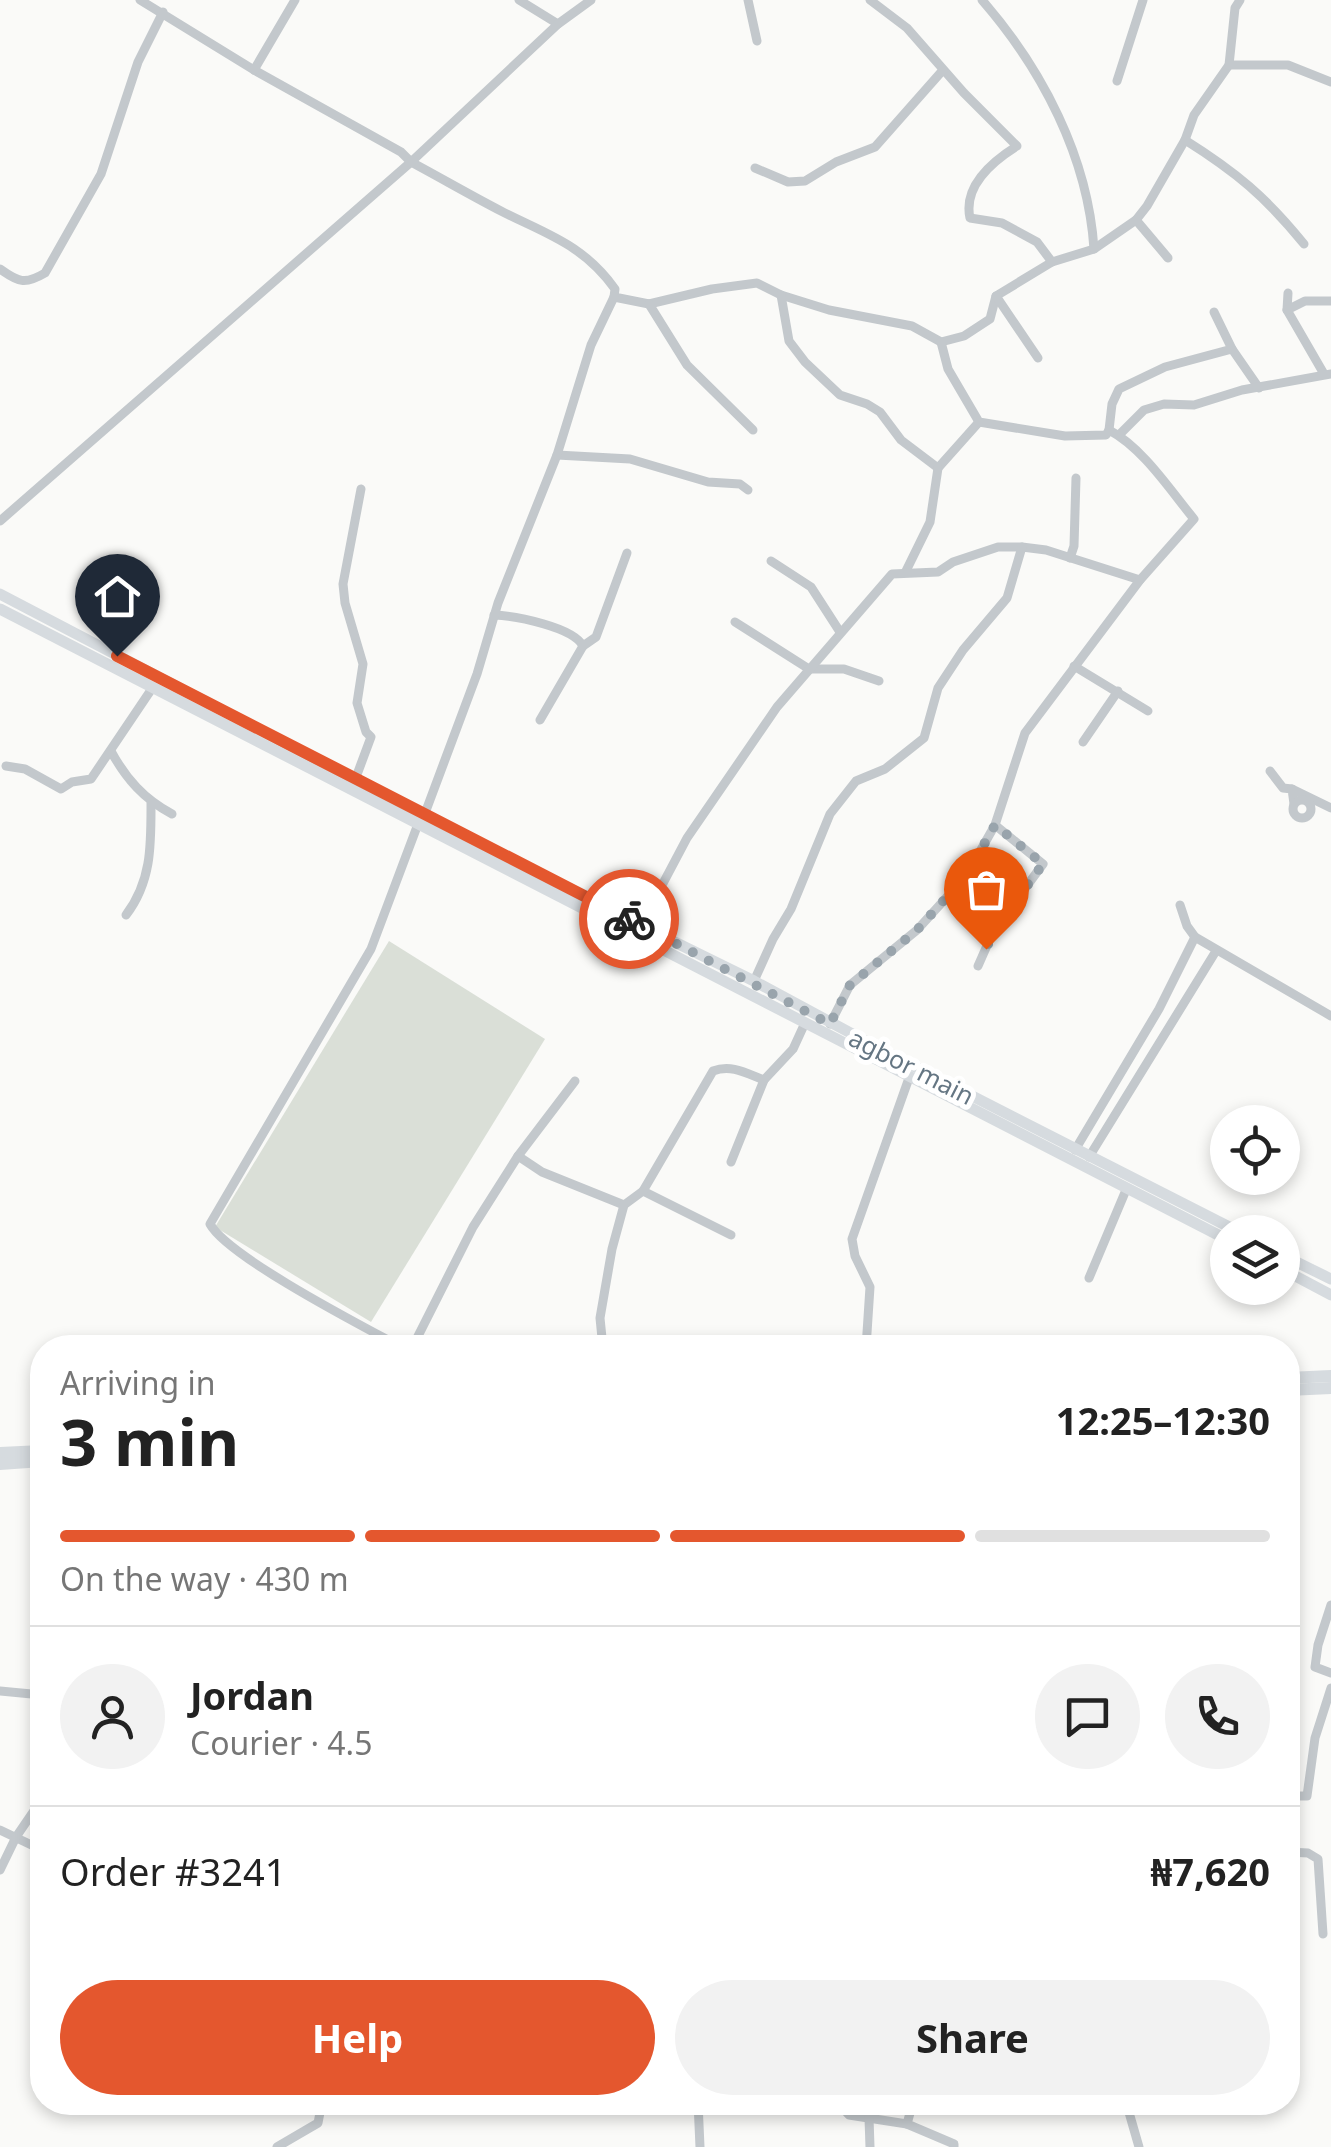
<!DOCTYPE html>
<meta charset="utf-8">
<style>
body{margin:0;font-family:"Noto Sans",sans-serif;background:#f2f2f2;color:#222;height:100vh;display:flex;flex-direction:column;font-size:38px;white-space:nowrap}
*{box-sizing:border-box;margin:0}
p{font-size:32px;color:#767676}
.icon{flex:none;width:55px;height:55px;fill:none;stroke:currentColor;stroke-width:2;stroke-linecap:round;stroke-linejoin:round}
.map{position:relative;flex:1;overflow:hidden}
.drawer{position:absolute;left:30px;top:1335px;width:1270px;height:780px;display:flex;flex-direction:column;background:#fff;border-radius:40px;box-shadow:0 5px 15px #0003}
.drawer>*{flex:none}
.controls{position:absolute;left:1210px;top:1105px;display:grid;gap:20px}
.controls a{display:grid;place-items:center;width:90px;height:90px;border-radius:50%;background:#fff;box-shadow:0 5px 15px #0003;font-size:50px}
.pin{position:absolute;display:grid;place-items:center;width:85px;height:85px;color:#fff;margin:-102px -42px;border-radius:50% 50% 50% 0;rotate:-45deg;box-shadow:0 0 10px #0007}
.pin .icon{rotate:45deg}
.courier{position:absolute;display:grid;place-items:center;width:100px;height:100px;margin:-50px;border:8px solid #e4572e;border-radius:50%;background:#fff;color:#222;box-shadow:0 2px 12px #0007}
.head em{font-style:normal;font-weight:700}
.head div{display:flex;flex-direction:column-reverse}
.head{display:flex;align-items:center;justify-content:space-between;height:170px;padding:0 30px}
h1{font-size:65px;font-weight:700;line-height:75px}
.bar{display:grid;grid-template-columns:repeat(4,1fr);gap:15px 10px;align-content:center;height:120px;padding:0 30px}
.bar i{height:12px;border-radius:8px;background:#e0e0e0}
.bar .on{background:#e4572e}
.bar p{grid-column:span 4}
.line{display:flex;align-items:center;gap:25px;padding:0 30px;border-top:2px solid #e0e0e0}
.line div{flex:1}
.round{display:grid;place-items:center;flex:none;width:105px;height:105px;border-radius:52px;background:#f2f2f2}
.primary-button{display:flex;gap:20px;margin-top:auto;padding:20px 30px}
.primary-button a{flex:1;height:115px;border-radius:60px;background:#e4572e;color:#fff;font-size:40px;font-weight:700;line-height:115px;text-align:center}
.primary-button a+a{background:#f2f2f2;color:#222}
.map>svg:first-child{display:block}
</style>
<div class="map">
<svg width="1331" height="2147" viewBox="0 0 1331 2147">
<rect width="100%" height="100%" fill="#fafaf8"/>
<path fill="#dadfd7" d="M 389,941 L 545,1039 L 371,1322 L 215,1227 Z"/>
<g fill="none" stroke-linecap="round" stroke-linejoin="round">
<g stroke="#c3c8cc" stroke-width="9">
<path d="M 140,0 L 254,70 L 401,152 L 411,162 C 441,178 470,195 501,211 C 546,234 583,244 615,289 L 614,297 L 649,304 L 712,289 L 757,283 L 781,295 L 829,310 L 912,326 L 941,342 L 964,336 L 990,319 L 996,296 L 1052,262 L 1094,249 L 1136,220 L 1147,206 L 1185,140 L 1194,115 L 1229,65 L 1235,8 L 1240,0"/>
<path d="M 519,0 L 558,24"/>
<path d="M 748,0 L 757,41"/>
<path d="M 870,0 L 907,28 L 964,93 L 1017,146 C 993,161 963,186 970,218 L 1002,223 L 1037,242 L 1052,262"/>
<path d="M 982,0 C 1042,69 1088,157 1094,249"/>
<path d="M 1229,65 L 1288,65 L 1331,82"/>
<path d="M 254,70 L 295,0"/>
<path d="M 1117,81 L 1143,0"/>
<path d="M 1185,140 C 1236,172 1266,197 1304,244"/>
<path d="M 755,168 L 788,182 L 805,181 L 836,162 L 875,147 L 943,70"/>
<path d="M 1136,220 L 1168,258"/>
<path d="M 0,269 C 18,282 25,285 45,273 L 101,174 L 138,62 L 163,12"/>
<path d="M 1288,293 L 1287,310 L 1324,374"/>
<path d="M 781,295 L 789,341 L 805,362 L 840,395 L 867,404 L 880,412 L 901,440 L 938,468 L 979,422"/>
<path d="M 996,296 L 1038,358"/>
<path d="M 649,304 L 687,365 L 753,430"/>
<path d="M 1287,310 L 1305,301 L 1331,301"/>
<path d="M 1232,349 L 1259,388"/>
<path d="M 1109,430 L 1112,404 L 1119,389 L 1165,367 L 1232,349 L 1214,312"/>
<path d="M 1119,435 L 1144,410 L 1164,404 L 1194,405 L 1242,390 L 1331,374"/>
<path d="M 557,455 L 630,459 L 708,482 L 740,484 L 748,490"/>
<path d="M 0,521 L 411,162 L 558,24 L 591,0"/>
<path d="M 1070,558 L 1074,546 L 1076,478"/>
<path d="M 771,561 L 811,587 L 840,632"/>
<path d="M 906,571 L 930,522 L 938,468"/>
<path d="M 494,615 C 516,616 573,627 583,646 L 540,720"/>
<path d="M 735,622 L 809,669 L 844,669 L 879,681"/>
<path d="M 583,646 L 596,637 L 627,553"/>
<path d="M 1074,666 L 1148,711"/>
<path d="M 1083,742 L 1118,691"/>
<path d="M 111,751 C 126,779 144,799 172,814"/>
<path d="M 6,766 L 25,769 L 61,789 L 72,782 L 91,779 L 153,687"/>
<path d="M 1270,771 L 1283,788 L 1292,789 L 1294,804"/>
<path d="M 355,780 L 371,737 L 366,732 L 357,703 L 363,664 L 345,603 L 343,584 L 361,489"/>
<path d="M 1292,789 L 1331,808"/>
<circle cx="1302" cy="809" r="9"/>
<path d="M 424,816 L 477,674 L 498,603 L 557,455 L 591,345 L 614,297"/>
<path d="M 1180,905 L 1187,926 L 1195,937 L 1331,1016"/>
<path d="M 126,915 C 152,881 151,844 151,803"/>
<path d="M 641,925 L 687,838 L 777,707 L 892,574 L 938,572 L 953,562 L 998,547 L 1022,547 L 1046,550 L 1140,580"/>
<path d="M 978,966 L 993,932 L 1043,864 L 995,825"/>
<path d="M 754,981 L 773,939 L 791,909 L 830,814 L 856,781 L 885,769 L 924,738 L 938,688 L 963,650 L 1007,598 L 1022,547"/>
<path d="M 830,1024 L 850,985 L 917,930 L 966,876 L 995,825 L 1025,733 L 1140,580 L 1194,519 C 1170,490 1143,448 1109,430 L 1106,435 L 1065,436 L 979,422 L 948,369 L 941,342"/>
<path d="M 1075,1150 L 1159,1009 L 1195,937"/>
<path d="M 518,1156 L 575,1081"/>
<path d="M 1089,1157 L 1216,951"/>
<path d="M 731,1162 L 764,1080"/>
<path d="M 643,1191 L 731,1235"/>
<path d="M 1089,1278 L 1126,1190"/>
<path d="M 403,1348 C 364,1327 228,1257 210,1224 L 371,949 L 418,824"/>
<path d="M 412,1348 L 473,1227 L 518,1156 L 542,1172 L 624,1205"/>
<path d="M 603,1348 L 600,1318 L 612,1249 L 624,1205 L 643,1191 L 713,1071 C 731,1064 746,1073 764,1080 L 793,1049 L 804,1025"/>
<path d="M 866,1348 L 870,1287 L 855,1256 L 852,1239 L 909,1078"/>
<path d="M 1331,1605 L 1318,1645 L 1315,1667 L 1331,1673"/>
<path d="M 0,1691 L 42,1695"/>
<path d="M 1288,1796 L 1307,1796 L 1315,1738 L 1331,1688"/>
<path d="M 0,1830 L 42,1850"/>
<path d="M 1288,1852 L 1308,1853 L 1318,1859 L 1323,1934"/>
<path d="M 0,1870 L 16,1837 L 42,1799"/>
<path d="M 698,2102 L 700,2147"/>
<path d="M 837,2102 L 849,2115 L 907,2124"/>
<path d="M 913,2102 L 907,2124 L 954,2144 L 954,2147"/>
<path d="M 1126,2102 L 1139,2147"/>
<path d="M 869,2118 L 870,2147"/>
<path d="M 277,2147 L 318,2123 L 322,2102"/>
</g>
<g stroke="#d6dbdf" stroke-width="11">
<path d="M 0,594 L 524,868 L 754,981 L 884,1051 L 1239,1232"/>
<path d="M 0,609 L 1228,1240"/>
<path d="M 1282,1255 L 1331,1279"/>
<path d="M 1282,1269 L 1331,1295"/>
</g>
<g stroke="#d6dbdf" stroke-width="12">
<path d="M 1288,1378 L 1331,1376"/>
<path d="M 1288,1390 L 1331,1388"/>
<path d="M 0,1453 L 42,1451"/>
<path d="M 0,1464 L 42,1461"/>
</g>
</g>
<g fill="none" stroke-linecap="round" stroke-linejoin="round">
<path stroke="#99a4ac" stroke-width="10" stroke-dasharray="0 18" d="M 629,919 L 830,1024 L 850,985 L 917,930 L 966,876 L 995,825 L 1043,864 L 993,932 L 986,949"/>
<path stroke="#e4572e" stroke-width="12" d="M 117,656 L 629,919"/>
</g>
<g text-anchor="middle" dominant-baseline="central" stroke-width="10" stroke-linejoin="round" paint-order="stroke">
<g font-size="25" fill="#657683" stroke="#fff">
<text transform="translate(912 1066) rotate(27)">agbor main</text>
</g>
</g>
</svg>
<div class="controls">
<a><svg class="icon" aria-label="locate" viewBox="0 0 24 24"><circle cx="12" cy="12" r="6"/><path d="M12 2v4M12 18v4M2 12h4M18 12h4"/></svg></a>
<a><svg class="icon" aria-label="layers" viewBox="0 0 24 24"><path d="M12 4l9 5-9 5-9-5zM3 14l9 5 9-5"/></svg></a>
</div>
<div class="pin" style="left:986px;top:949px;background:#ea580c"><svg class="icon" aria-label="bag" viewBox="0 0 24 24"><path d="M5 8h14l-1 12H6zM9 8a3 3 0 0 1 6 0"/></svg></div>
<div class="pin" style="left:117px;top:656px;background:#1f2937"><svg class="icon" aria-label="home" viewBox="0 0 24 24"><path d="M3 11l9-7 9 7M6 9v11h12V9"/></svg></div>
<div class="courier" style="left:629px;top:919px"><svg class="icon" aria-label="bike" viewBox="0 0 24 24"><circle cx="6" cy="16" r="4"/><circle cx="18" cy="16" r="4"/><path d="M6 16l4-8h5l3 8M10 8l3 8H6M13 5h3"/></svg></div>
<section class="drawer">
<div class="head"><div><h1>3 min</h1><p>Arriving in</p></div><em>12:25–12:30</em></div>
<div class="bar"><i class="on"></i><i class="on"></i><i class="on"></i><i></i><p>On the way · 430 m</p></div>
<div class="line" style="height:180px"><a class="round"><svg class="icon" aria-label="person" viewBox="0 0 24 24"><circle cx="12" cy="8" r="4"/><path d="M4 21q1-7 8-7t8 7"/></svg></a><div><b>Jordan</b><p>Courier · 4.5</p></div><a class="round"><svg class="icon" aria-label="chat" viewBox="0 0 24 24"><path d="M4 5h16v11H9l-5 4z"/></svg></a><a class="round"><svg class="icon" aria-label="phone" viewBox="0 0 24 24"><path d="M5 4h4l2 5-3 2q2 4 5 5l2-3 5 2v4C11 20 4 13 5 4z"/></svg></a></div>
<div class="line" style="height:130px"><div>Order #3241</div><b>₦7,620</b></div>
<div class="primary-button"><a>Help</a><a>Share</a></div>
</section>
</div>
